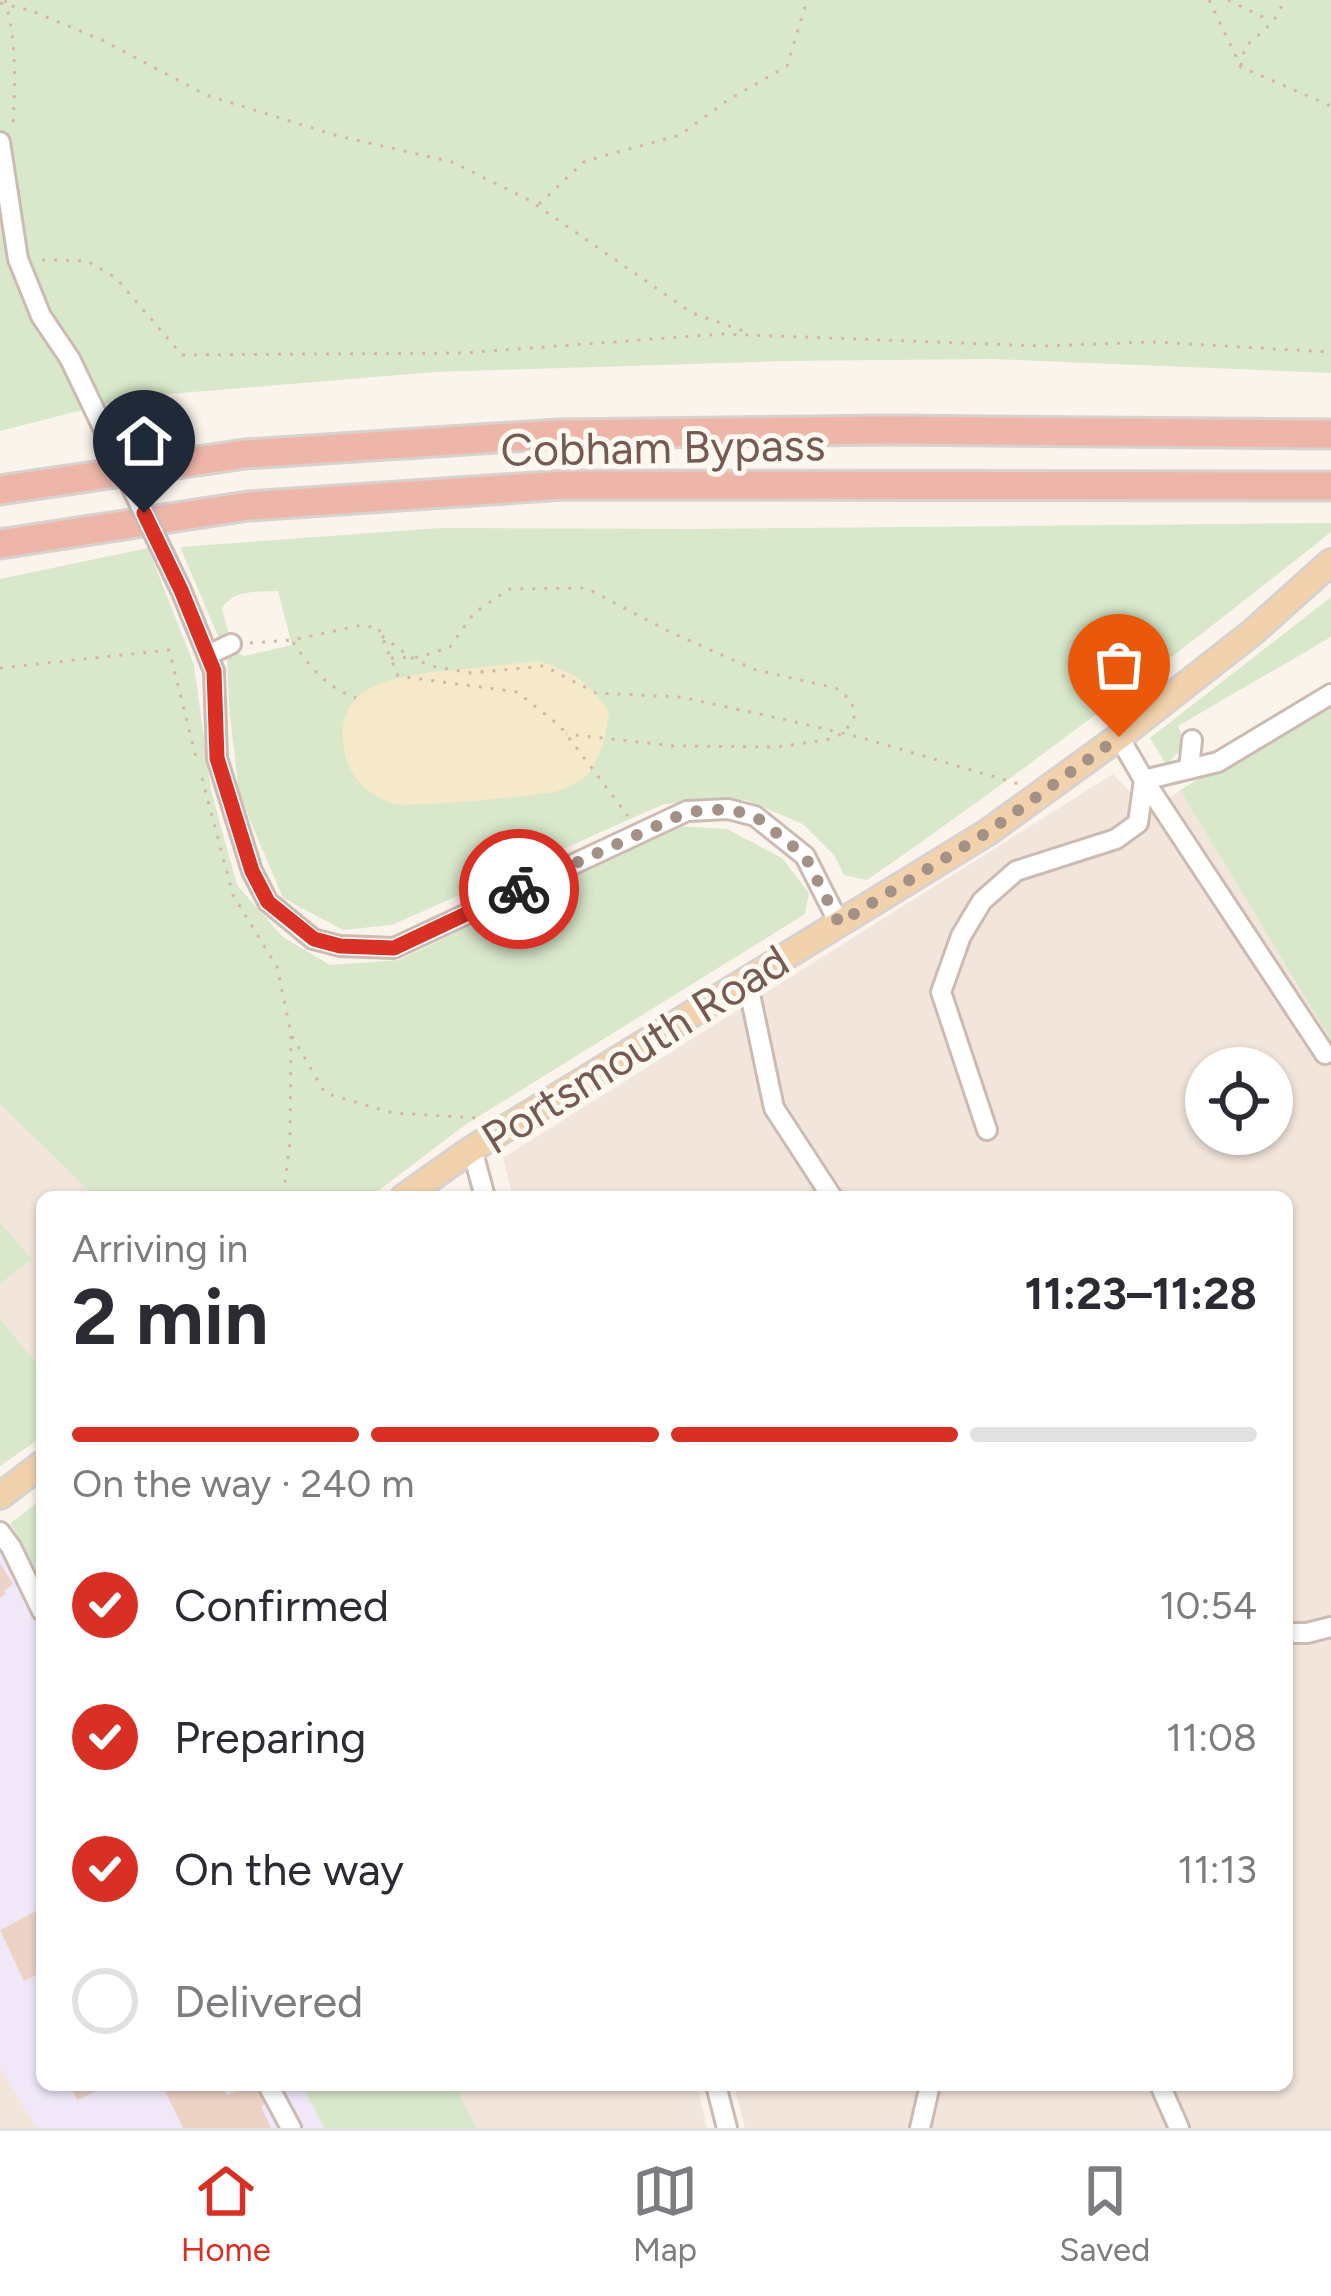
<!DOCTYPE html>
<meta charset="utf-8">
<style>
body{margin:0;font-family:Figtree,sans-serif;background:#f7f7f7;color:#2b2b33;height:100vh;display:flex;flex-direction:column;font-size:45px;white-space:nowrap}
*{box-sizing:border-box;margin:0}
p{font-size:39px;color:#7c7c81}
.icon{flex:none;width:66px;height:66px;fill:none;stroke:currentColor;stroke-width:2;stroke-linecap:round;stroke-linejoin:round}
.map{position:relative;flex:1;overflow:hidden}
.drawer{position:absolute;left:36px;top:1191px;width:1257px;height:900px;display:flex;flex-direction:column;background:#fff;border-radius:18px;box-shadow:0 3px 9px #0004}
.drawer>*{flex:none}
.controls{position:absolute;left:1185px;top:1047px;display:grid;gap:24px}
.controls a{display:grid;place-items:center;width:108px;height:108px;border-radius:50%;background:#fff;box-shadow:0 3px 9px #0004;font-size:60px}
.pin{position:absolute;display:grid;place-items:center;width:102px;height:102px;color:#fff;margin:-123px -51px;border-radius:50% 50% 50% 0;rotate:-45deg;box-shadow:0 0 12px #0007}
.pin .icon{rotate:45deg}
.courier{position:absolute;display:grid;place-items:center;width:120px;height:120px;margin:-60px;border:9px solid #d93025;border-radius:50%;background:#fff;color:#222;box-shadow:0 3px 15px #0007}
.headline em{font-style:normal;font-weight:700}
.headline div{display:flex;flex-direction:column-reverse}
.headline{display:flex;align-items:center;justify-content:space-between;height:204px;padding:0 36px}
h1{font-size:78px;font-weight:700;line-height:90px}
.bar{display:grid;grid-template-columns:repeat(4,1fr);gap:18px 12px;align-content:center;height:144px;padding:0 36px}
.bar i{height:15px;border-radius:9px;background:#e1e1e2}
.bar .current{background:#d93025}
.bar p{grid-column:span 4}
ol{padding:0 36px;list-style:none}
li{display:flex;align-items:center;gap:36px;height:132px}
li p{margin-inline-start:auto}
li .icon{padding:12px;border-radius:50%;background:#d93025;color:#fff;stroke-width:4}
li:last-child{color:#7c7c81}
li i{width:66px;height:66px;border:6px solid #e1e1e2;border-radius:50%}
.tab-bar{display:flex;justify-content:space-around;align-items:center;height:168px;border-top:3px solid #e1e1e2;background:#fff;font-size:33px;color:#7c7c81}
.tab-bar a{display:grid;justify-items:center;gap:6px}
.tab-bar .current{color:#d93025}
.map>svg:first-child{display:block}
</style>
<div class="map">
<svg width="1331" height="2128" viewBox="0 0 1331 2128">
<rect width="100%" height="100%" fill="#fbf4ec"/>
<g fill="#f2e5db" fill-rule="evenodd">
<path d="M 1113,774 L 1151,813 L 1180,790 L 1331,1040 L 1331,2128 L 745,2128 L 734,2085 L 1287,2085 L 1287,1197 L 513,1197 L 503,1158 ZM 1206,1068 L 1272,1068 L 1272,1134 L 1206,1134 Z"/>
<path d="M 0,1104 L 95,1197 L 42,1197 L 42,1370 L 0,1319 L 0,1284 L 32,1259 L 0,1222 Z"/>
<path d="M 0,2067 L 37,2128 L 0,2128 Z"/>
<path d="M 469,2085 L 697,2085 L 707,2128 L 477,2128 L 459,2095 Z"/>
</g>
<path fill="#f0e8f8" d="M 11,1523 L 42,1583 L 42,2085 L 302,2085 L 324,2128 L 37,2128 L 0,2067 L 0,1531 Z"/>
<g fill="#d9e8cb" fill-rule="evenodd">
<path d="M 0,0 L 1331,0 L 1331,373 L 992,359 L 784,361 L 434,372 L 133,397 L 0,431 Z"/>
<path d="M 1331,523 L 1331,532 C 1179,653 1026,770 867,880 L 844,875 L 834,855 L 803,824 L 746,800 L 664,804 L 392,925 L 343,930 L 283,898 L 239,794 L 229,706 L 227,657 L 180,547 L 440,528 L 693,529 ZM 278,591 L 292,645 L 244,656 L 233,651 L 222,608 C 234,589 257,592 278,591 Z"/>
<path d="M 148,548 L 194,665 L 211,790 L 237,885 L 283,937 L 330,965 L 399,960 L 677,826 L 727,829 L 782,858 L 809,893 L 805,914 L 465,1125 L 370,1197 L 95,1197 L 0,1104 L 0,579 Z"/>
<path d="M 1331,597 L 1331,637 L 1178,726 L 1185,745 L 1166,765 L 1150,738 Z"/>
<path d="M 1331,702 L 1331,1040 L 1180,790 Z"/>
<path d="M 0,1222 L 32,1259 L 0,1284 Z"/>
<path d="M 0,1319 L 42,1370 L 42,1437 L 0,1466 Z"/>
<path d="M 42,1499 L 42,1583 L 11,1523 Z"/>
<path d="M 302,2085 L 469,2085 L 459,2095 L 477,2128 L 324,2128 Z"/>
</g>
<path fill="#f6e9ca" d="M 538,661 C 572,671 589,682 609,712 C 606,734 601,763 583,779 C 577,783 565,789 558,791 C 540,796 409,808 394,804 C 370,796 351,780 345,754 C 328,680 404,675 456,670 C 483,667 511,664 538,661 Z"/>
<g fill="#edd2c6">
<path d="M 0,1563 L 13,1584 L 4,1591 L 6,1594 L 0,1598 Z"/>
<path d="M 42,1908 L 42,1972 L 24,1981 L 0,1930 Z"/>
<path d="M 70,2085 L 109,2085 L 77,2100 Z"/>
<path d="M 162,2085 L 230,2085 L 223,2089 L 228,2095 L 246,2085 L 252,2090 L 261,2085 L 269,2102 L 261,2106 L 271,2128 L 183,2128 Z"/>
</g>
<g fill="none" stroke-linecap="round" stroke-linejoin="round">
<defs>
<g id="minor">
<path d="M 0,142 L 18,259 L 41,316 L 70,359"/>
<path d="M 181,590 L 214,671 L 217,758 L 252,871 L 268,902 L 313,939 L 340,946 L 394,948 L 687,811 L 728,809 L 755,816 L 805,856 L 839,923"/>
<path d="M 208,655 L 231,644"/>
<path d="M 1119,737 L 1144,780 L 1325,1054"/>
<path d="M 1189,769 L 1192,740"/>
<path d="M 1144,780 L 1218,762 L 1331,694"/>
<path d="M 747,980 L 774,1108 L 832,1197"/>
<path d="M 987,1130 L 941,992 L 961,936 L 982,901 L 1016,871 L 1116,839 L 1138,823 L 1144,780"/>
<path d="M 472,1149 L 485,1197"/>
<path d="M 0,1532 L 11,1547 L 42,1611"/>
<path d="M 1287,1633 L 1307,1633 L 1331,1627"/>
<path d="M 268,2085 L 291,2128"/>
<path d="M 716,2085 L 727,2128"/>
<path d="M 1160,2085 L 1179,2128"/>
<path d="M 920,2128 L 930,2085"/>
</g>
<g id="major">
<path d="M 404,1197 L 472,1149 L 988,832 L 1119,737 L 1253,632 L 1331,562"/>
<path d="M 0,1496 L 42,1464"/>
</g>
<g id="highway">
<path d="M 0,490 L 245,454 L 559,434 L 889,430 L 1331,434"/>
<path d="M 0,544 L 248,506 L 565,485 L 1331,486"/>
</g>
</defs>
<use href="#minor" stroke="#ccbbb2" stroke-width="24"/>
<use href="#major" stroke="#d8d1ce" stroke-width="30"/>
<use href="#highway" stroke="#d8d1ce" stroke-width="33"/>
<g stroke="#d3b6a9" stroke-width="3" stroke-dasharray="3 9" stroke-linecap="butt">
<path d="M 5,0 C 17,41 15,84 13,127"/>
<path d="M 1209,0 L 1241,67 L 1331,106"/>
<path d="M 1228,0 L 1271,21"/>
<path d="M 0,3 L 32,11 L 102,40 L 206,95 L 338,136 L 452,162 L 529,200 L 692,313 L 749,333"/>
<path d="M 1241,66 L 1245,47 L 1273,22 L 1285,0"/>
<path d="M 539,204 L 585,161 L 680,135 L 728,100 L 787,66 L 807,0"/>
<path d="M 42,260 L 87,261 L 116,278 L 182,355 L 462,353 L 722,334 L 1042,346 L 1153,342 L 1331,352"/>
<path d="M 382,636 L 410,657 L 431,666 L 471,673 L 544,666 L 596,693 L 680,697 L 778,718 L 859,737 L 1019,784"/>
<path d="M 293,642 C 311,669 325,686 356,698"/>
<path d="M 250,643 L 292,640 L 358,626 L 378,627 L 398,676 L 517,692 L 560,726 L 628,816"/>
<path d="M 391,658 L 420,657 L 450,647 L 474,613 L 509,589 L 586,588 L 670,632 L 756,670 L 836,688 L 852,701 L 854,718 L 844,733 L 826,740 L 776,747 L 674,746 L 566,734"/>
<path d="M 0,668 L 169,650 L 196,757"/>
<path d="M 202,778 L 233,895 L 277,967 L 291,1034 L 290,1142 L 283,1197"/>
<path d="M 292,1036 L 325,1093 L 393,1113 L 480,1118"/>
</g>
<use href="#minor" stroke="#fff" stroke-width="18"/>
<use href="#major" stroke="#f2d2ac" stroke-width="24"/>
<use href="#highway" stroke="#eeb6a9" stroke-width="27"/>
<defs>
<path id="minor-bridge" d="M 70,359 L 181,590"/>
</defs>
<use href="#minor-bridge" stroke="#ccbbb2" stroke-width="24" stroke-linecap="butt"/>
<use href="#minor-bridge" stroke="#fff" stroke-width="18"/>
</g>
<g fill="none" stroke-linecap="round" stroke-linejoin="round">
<path stroke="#a39087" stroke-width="12" stroke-dasharray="0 21.6" d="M 519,889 L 687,812 L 728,809 L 755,816 L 805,856 L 839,923 L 988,832 L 1119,737"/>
<path stroke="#d93025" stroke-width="15" d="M 144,513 L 181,590 L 214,671 L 217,758 L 252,871 L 268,902 L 314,939 L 340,946 L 394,948 L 519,889"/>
</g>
<g text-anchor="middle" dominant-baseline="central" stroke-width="10" stroke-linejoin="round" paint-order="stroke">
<g font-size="45" fill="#745a51" stroke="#fdf8f2">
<text transform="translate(663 447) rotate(-1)">Cobham Bypass</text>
<text transform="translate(635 1049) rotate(-32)">Portsmouth Road</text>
</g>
</g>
</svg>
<div class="controls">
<a><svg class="icon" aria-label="locate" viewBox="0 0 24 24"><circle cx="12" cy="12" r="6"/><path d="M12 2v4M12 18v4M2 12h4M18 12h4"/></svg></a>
</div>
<div class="pin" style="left:1119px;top:737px;background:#ea580c"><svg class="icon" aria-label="bag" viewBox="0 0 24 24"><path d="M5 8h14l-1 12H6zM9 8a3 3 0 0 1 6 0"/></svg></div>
<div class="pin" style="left:144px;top:513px;background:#1f2937"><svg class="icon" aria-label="home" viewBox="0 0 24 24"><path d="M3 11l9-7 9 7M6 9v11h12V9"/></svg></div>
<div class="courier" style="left:519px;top:889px"><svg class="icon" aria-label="bike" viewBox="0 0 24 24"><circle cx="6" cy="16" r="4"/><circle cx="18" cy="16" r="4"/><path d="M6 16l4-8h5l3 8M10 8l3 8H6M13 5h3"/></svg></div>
<section class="drawer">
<div class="headline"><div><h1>2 min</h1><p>Arriving in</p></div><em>11:23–11:28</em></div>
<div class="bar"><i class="current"></i><i class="current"></i><i class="current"></i><i></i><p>On the way · 240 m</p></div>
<ol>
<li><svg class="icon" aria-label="check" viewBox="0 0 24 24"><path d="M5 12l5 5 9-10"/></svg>Confirmed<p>10:54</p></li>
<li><svg class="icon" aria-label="check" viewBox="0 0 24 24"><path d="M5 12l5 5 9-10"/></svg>Preparing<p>11:08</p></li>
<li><svg class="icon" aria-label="check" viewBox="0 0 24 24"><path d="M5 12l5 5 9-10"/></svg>On the way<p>11:13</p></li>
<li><i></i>Delivered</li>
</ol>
</section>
</div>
<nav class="tab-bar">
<a class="current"><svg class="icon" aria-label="home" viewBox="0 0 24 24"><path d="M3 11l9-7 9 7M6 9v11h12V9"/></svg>Home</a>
<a><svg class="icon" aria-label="map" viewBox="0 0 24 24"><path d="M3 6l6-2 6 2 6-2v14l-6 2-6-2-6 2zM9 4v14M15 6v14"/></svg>Map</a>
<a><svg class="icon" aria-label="saved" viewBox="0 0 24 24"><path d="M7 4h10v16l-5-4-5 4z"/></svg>Saved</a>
</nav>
